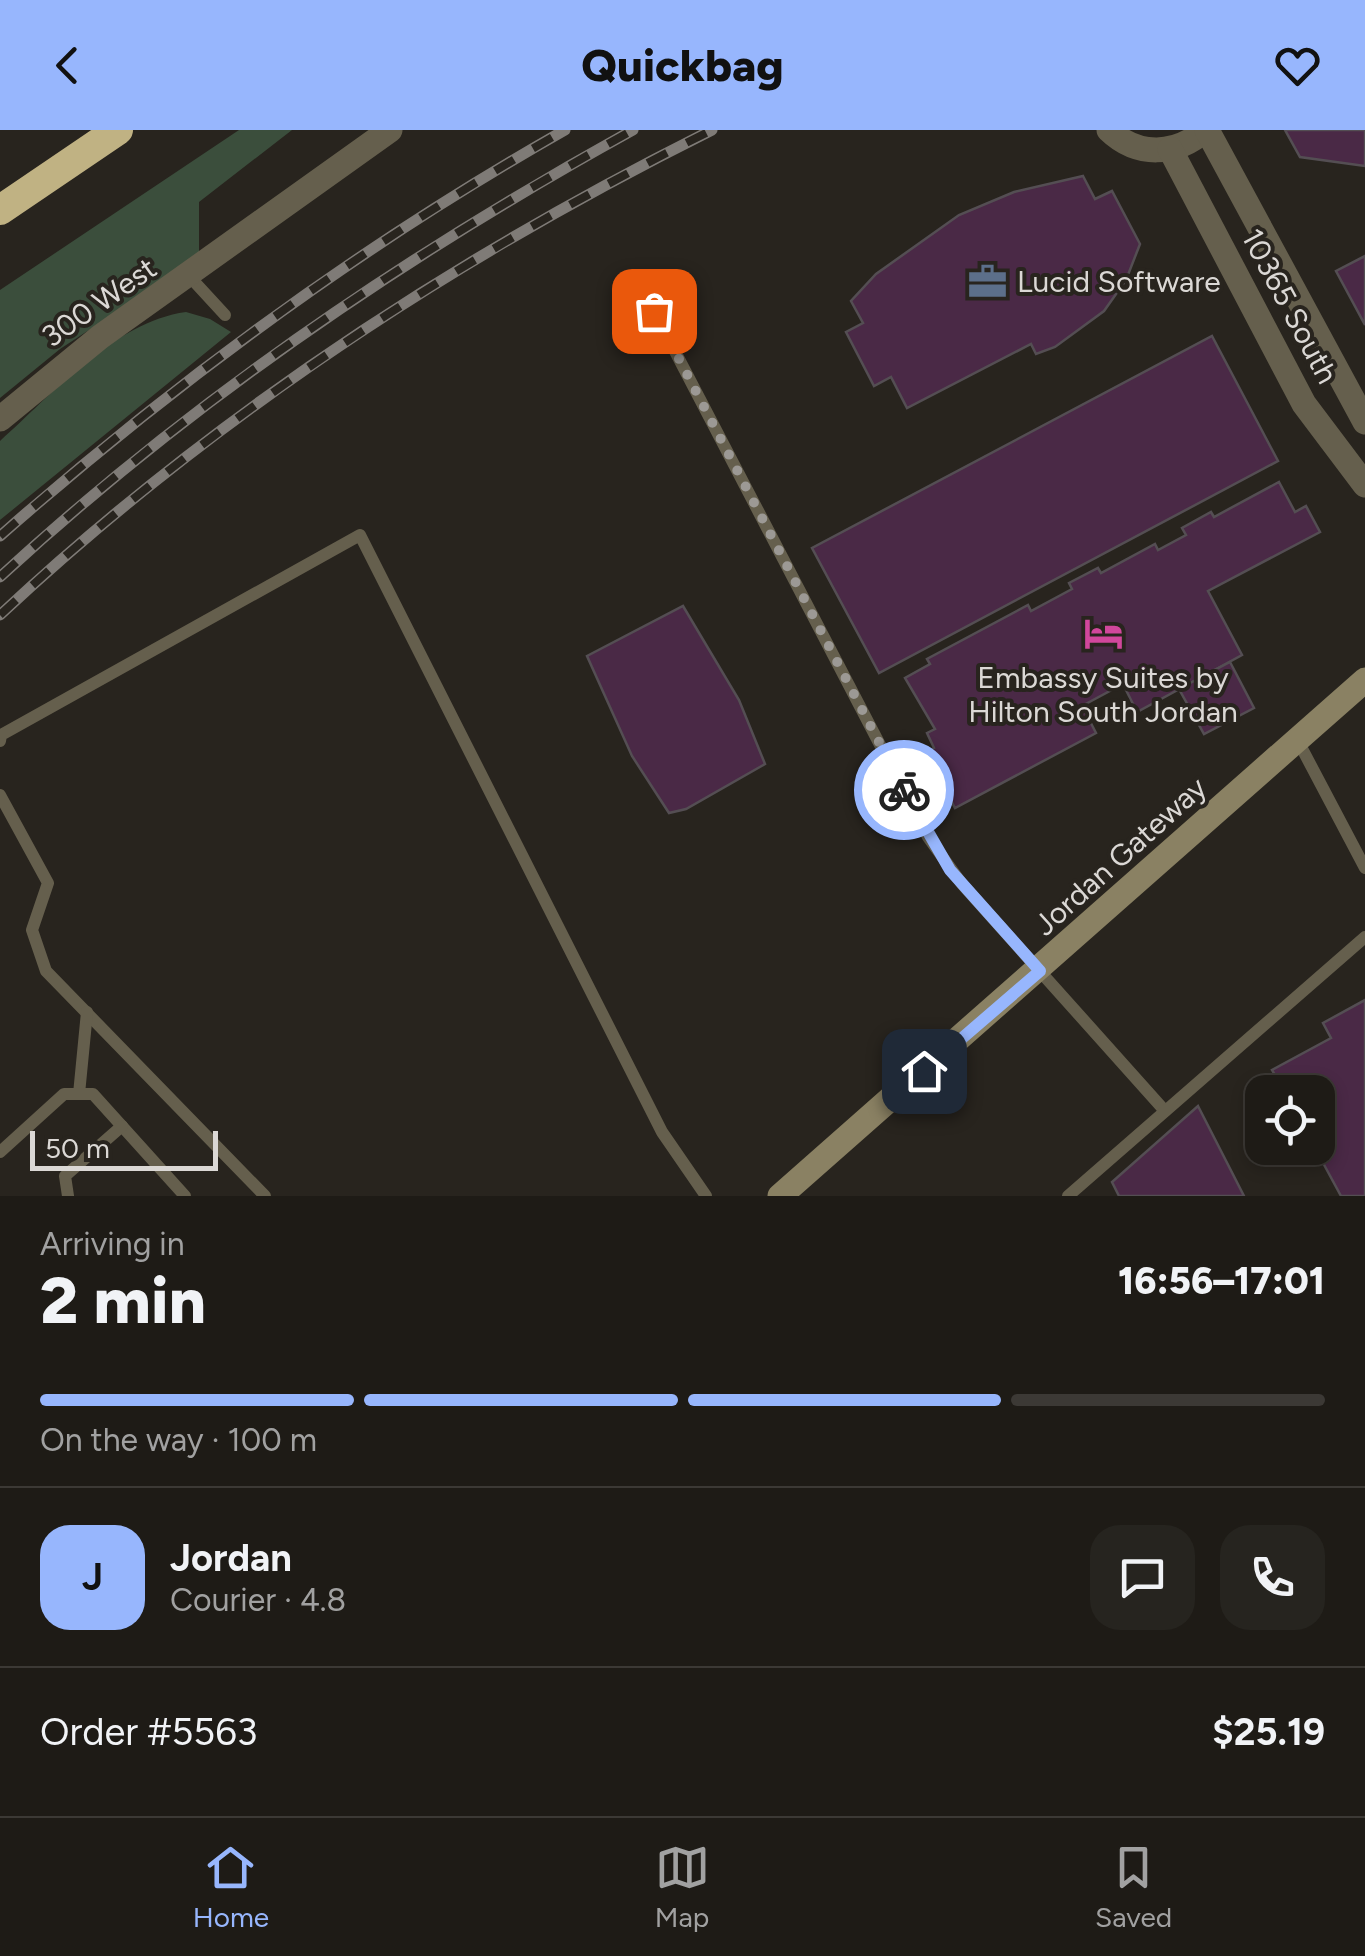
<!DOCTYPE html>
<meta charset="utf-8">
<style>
body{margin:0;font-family:Figtree,sans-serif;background:#26241f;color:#f1f3f6;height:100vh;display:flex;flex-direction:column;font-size:38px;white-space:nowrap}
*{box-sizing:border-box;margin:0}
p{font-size:32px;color:#a1a1a1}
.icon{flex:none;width:55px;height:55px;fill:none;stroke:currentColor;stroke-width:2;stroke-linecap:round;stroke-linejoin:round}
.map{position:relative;height:1066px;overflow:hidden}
.drawer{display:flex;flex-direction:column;background:#1e1b16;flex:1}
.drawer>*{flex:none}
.fabs{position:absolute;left:1245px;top:945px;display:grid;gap:20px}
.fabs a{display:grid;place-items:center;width:90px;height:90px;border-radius:20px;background:#1e1b16;box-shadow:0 5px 15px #0003,0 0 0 2px #3c3935;font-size:50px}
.scale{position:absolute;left:30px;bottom:25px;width:188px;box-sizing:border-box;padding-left:10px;border:5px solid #dbd8d5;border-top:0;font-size:28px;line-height:35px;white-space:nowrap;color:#dbd8d5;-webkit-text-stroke:8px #28241e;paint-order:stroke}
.pin{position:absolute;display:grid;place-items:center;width:85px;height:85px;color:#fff;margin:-42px;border-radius:20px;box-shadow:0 5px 15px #0006}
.courier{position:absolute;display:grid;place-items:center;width:100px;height:100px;margin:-50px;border:8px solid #97b6fd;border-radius:50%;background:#fff;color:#222;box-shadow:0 2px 12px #0007}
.summary em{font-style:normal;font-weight:800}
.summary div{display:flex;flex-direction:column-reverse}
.summary{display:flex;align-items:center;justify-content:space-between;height:170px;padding:0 40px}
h1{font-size:65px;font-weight:800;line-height:75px}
.bar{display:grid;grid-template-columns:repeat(4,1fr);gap:15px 10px;align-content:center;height:120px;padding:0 40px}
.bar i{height:12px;border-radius:8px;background:#3c3935}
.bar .active{background:#97b6fd}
.bar p{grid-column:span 4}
.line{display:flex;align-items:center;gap:25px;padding:0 40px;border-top:2px solid #3c3935}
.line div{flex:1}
.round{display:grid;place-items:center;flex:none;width:105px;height:105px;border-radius:30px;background:#26241f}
header{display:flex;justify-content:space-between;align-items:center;height:130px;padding:0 40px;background:#97b6fd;color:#111;font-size:45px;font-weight:800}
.dock{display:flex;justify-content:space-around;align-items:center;height:140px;border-top:2px solid #3c3935;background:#1e1b16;font-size:28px;color:#a1a1a1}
.dock a{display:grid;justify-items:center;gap:5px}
.dock .active{color:#97b6fd}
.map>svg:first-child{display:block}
</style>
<header><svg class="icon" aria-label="back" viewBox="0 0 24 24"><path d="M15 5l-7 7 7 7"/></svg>Quickbag<svg class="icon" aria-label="heart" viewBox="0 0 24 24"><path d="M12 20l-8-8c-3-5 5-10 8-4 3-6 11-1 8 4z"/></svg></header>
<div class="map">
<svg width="1365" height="1066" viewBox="0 0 1365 1066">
<rect width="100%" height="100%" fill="#28241e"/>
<g fill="#3b4e3c">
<path d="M 239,0 L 292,0 L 199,72 L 199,128 L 60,219 L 0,268 L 0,160 Z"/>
<path d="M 186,182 L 210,189 L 231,202 L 0,390 L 0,311 C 52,265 113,192 186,182 Z"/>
</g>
<g fill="#4a2946" stroke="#544e53" stroke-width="2.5">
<path d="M 1285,0 L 1365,0 L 1365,36 L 1300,27 Z"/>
<path d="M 1083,46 L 1095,69 L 1112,61 L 1140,114 L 1126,150 L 1104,181 L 1055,217 L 1036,224 L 1031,214 L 907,278 L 891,247 L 874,256 L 846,202 L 863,193 L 851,171 L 876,144 L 959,85 L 1014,62 Z"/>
<path d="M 1365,126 L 1365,195 L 1336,141 Z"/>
<path d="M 1212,206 L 1278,331 L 879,543 L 812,418 Z"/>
<path d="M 1279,352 L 1295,382 L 1306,376 L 1320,402 L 1208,461 L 1242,525 L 1137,582 L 1123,554 L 1082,576 L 1096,603 L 955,678 L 948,665 L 938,670 L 915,628 L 934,618 L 927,603 L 935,599 L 905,548 L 930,534 L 927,529 L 1028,475 L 1031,481 L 1072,459 L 1069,453 L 1098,438 L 1101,443 L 1155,414 L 1158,420 L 1186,405 L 1182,398 L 1211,382 L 1214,387 Z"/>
<path d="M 683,476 L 739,570 L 765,634 L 686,679 L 669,683 L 632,626 L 587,526 Z"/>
<path d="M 1230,532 L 1254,578 L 1204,604 L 1179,559 Z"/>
<path d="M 1365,870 L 1365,1066 L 1341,1066 L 1315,1018 L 1318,962 L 1285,962 L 1272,940 L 1331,908 L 1323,893 Z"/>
<path d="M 1198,976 L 1244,1066 L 1119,1066 L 1112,1052 Z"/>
</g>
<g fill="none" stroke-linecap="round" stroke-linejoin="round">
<g stroke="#655f4d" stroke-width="12">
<path d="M 190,147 L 225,185"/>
<path d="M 654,181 L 928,707 L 962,754 L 1165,981"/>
<path d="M 0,611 L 1,605 L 360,405 L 662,1002 L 706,1066"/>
<path d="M 1298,611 L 1365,738"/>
<path d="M 0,665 L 48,753 L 32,800 L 46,841 L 265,1066"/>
<path d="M 79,964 L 87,882"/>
<path d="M 0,1022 L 64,964 L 93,964 L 185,1066"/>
<path d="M 68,1066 L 65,1046 L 122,996"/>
<path d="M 1068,1066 L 1365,807"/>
</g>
<g stroke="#655f4d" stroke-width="25">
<path d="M 1109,0 C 1137,27 1176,26 1205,0"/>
<path d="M 1207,0 L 1365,292"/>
<path d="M 1170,19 L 1304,274 L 1365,355"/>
<path d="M 0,289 L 100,207 L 390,0"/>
</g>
<path stroke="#8a8163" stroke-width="25" d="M 780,1066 L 1365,550"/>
<path stroke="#c0b283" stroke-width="30" d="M 0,80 L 118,0"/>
<defs>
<g id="rail">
<path d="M 0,406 C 174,253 362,115 565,0"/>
<path d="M 0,447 C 191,271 406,125 633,0"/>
<path d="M 0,485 C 210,289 455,128 712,0"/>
</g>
</defs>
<use href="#rail" stroke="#7f7b77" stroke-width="11"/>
<use href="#rail" stroke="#28241e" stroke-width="8" stroke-dasharray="22" stroke-linecap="butt"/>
</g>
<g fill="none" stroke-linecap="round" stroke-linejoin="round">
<path stroke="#9c9995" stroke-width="10" stroke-dasharray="0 18" d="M 654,181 L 904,660"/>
<path stroke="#97b6fd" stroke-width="12" d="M 904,660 L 950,740 L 1040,841 L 924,941"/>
</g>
<defs>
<symbol id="office-bare" viewBox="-9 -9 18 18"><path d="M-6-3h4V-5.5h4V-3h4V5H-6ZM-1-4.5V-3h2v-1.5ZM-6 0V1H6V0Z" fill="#5c6f8a" stroke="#28241e" stroke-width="2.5" paint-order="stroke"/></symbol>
<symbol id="hotel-bare" viewBox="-9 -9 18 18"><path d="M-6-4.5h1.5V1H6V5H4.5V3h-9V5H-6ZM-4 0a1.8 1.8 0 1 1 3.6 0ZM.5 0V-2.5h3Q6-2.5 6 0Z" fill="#d1479c" stroke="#28241e" stroke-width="2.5" paint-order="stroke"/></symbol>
</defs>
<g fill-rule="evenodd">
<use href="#office-bare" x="960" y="124" width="55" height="55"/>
<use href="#hotel-bare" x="1076" y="476" width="55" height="55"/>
</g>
<g text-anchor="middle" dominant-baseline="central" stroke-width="8" stroke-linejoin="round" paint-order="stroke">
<g font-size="30" fill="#dbd8d5" stroke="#28241e" text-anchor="start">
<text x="1017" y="151">Lucid Software</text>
<text x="1103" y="547" text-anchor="middle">Embassy Suites by<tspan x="1103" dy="34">Hilton South Jordan</tspan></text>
</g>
<g font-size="30" fill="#dbd8d5" stroke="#28241e">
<text transform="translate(99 172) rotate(-35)">300 West</text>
<text transform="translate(1290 176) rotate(62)">10365 South</text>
<text transform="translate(1120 726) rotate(-42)">Jordan Gateway</text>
</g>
</g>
</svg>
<div class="fabs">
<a><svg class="icon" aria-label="locate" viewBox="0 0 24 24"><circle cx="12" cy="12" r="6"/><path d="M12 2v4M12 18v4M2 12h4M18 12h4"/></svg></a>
</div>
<div class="scale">50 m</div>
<div class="pin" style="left:654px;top:181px;background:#ea580c"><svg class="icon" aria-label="bag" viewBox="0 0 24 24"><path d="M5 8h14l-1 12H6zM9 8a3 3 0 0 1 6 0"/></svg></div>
<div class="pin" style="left:924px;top:941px;background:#1f2937"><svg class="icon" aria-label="home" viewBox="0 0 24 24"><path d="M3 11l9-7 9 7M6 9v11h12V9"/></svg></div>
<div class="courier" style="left:904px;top:660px"><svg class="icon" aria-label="bike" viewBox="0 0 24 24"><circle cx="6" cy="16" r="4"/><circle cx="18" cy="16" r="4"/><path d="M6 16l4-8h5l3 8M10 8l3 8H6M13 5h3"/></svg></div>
</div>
<section class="drawer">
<div class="summary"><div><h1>2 min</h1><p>Arriving in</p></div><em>16:56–17:01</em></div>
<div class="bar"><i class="active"></i><i class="active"></i><i class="active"></i><i></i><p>On the way · 100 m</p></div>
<div class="line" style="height:180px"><b class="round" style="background:#97b6fd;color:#111">J</b><div><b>Jordan</b><p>Courier · 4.8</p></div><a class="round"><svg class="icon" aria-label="chat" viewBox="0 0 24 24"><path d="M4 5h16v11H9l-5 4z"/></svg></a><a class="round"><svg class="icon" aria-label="phone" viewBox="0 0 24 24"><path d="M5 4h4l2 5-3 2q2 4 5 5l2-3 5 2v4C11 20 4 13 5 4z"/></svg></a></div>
<div class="line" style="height:130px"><div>Order #5563</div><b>$25.19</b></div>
</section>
<nav class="dock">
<a class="active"><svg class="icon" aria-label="home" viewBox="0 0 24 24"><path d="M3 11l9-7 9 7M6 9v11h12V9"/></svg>Home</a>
<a><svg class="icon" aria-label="map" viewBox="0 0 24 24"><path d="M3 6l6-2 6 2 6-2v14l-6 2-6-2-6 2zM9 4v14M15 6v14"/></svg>Map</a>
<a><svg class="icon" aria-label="saved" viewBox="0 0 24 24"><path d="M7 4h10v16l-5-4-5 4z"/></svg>Saved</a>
</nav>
